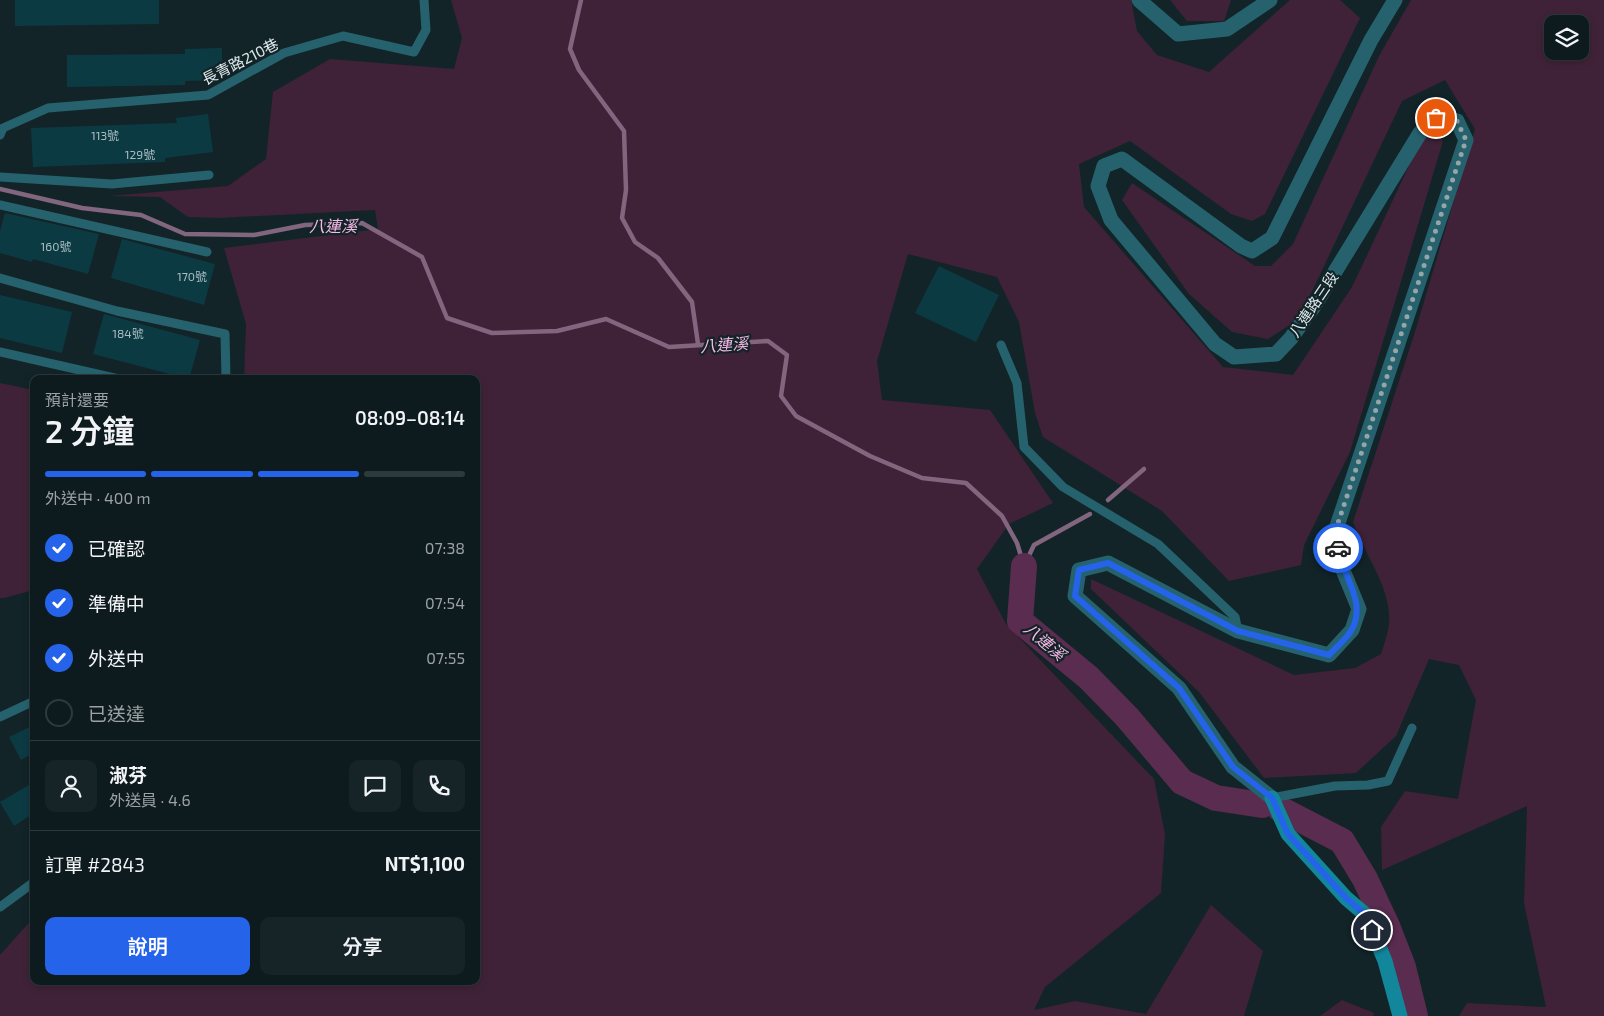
<!DOCTYPE html>
<html lang="zh-TW">
<meta charset="utf-8">
<style>
body{margin:0;font-family:"Exo 2","Noto Sans TC",sans-serif;background:#172427;color:#f1f3f6;height:100vh;display:flex;flex-direction:column;font-size:19px;white-space:nowrap}
*{box-sizing:border-box;margin:0}
p{font-size:16px;color:#9ba1a4}
.icon{flex:none;width:28px;height:28px;fill:none;stroke:currentColor;stroke-width:2;stroke-linecap:round;stroke-linejoin:round}
.map{position:relative;flex:1;overflow:hidden}
.details{position:absolute;left:30px;top:375px;width:450px;height:610px;display:flex;flex-direction:column;background:#0e1b1e;border-radius:10px;box-shadow:0 2px 8px #0003,0 0 0 1px #2e393c}
.details>*{flex:none}
.controls{position:absolute;left:1544px;top:15px;display:grid;gap:10px}
.controls a{display:grid;place-items:center;width:45px;height:45px;border-radius:10px;background:#0e1b1e;box-shadow:0 2px 8px #0003,0 0 0 1px #2e393c;font-size:25px}
.pin{position:absolute;display:grid;place-items:center;width:42px;height:42px;color:#fff;margin:-21px;border:2px solid #fff;border-radius:50%;box-shadow:0 1px 5px #0007}
.courier{position:absolute;display:grid;place-items:center;width:50px;height:50px;margin:-25px;border:4px solid #2563eb;border-radius:50%;background:#fff;color:#222;box-shadow:0 1px 6px #0007}
.head em{font-style:normal;font-weight:600}
.head div{display:flex;flex-direction:column-reverse}
.head{display:flex;align-items:center;justify-content:space-between;height:85px;padding:0 15px}
h1{font-size:32px;font-weight:600;line-height:38px}
.bar{display:grid;grid-template-columns:repeat(4,1fr);gap:8px 5px;align-content:center;height:60px;padding:0 15px}
.bar i{height:6px;border-radius:4px;background:#2e393c}
.bar .on{background:#2563eb}
.bar p{grid-column:span 4}
.line{display:flex;align-items:center;gap:12px;padding:0 15px;border-top:1px solid #2e393c}
.line div{flex:1}
.round{display:grid;place-items:center;flex:none;width:52px;height:52px;border-radius:10px;background:#172427}
ol{padding:0 15px;list-style:none}
li{display:flex;align-items:center;gap:15px;height:55px}
li p{margin-inline-start:auto}
li .icon{padding:5px;border-radius:50%;background:#2563eb;color:#fff;stroke-width:4}
li:last-child{color:#9ba1a4}
li i{width:28px;height:28px;border:2px solid #2e393c;border-radius:50%}
.primary-button{display:flex;gap:10px;margin-top:auto;padding:10px 15px}
.primary-button a{flex:1;height:58px;border-radius:10px;background:#2563eb;color:#fff;font-size:20px;font-weight:600;line-height:58px;text-align:center}
.primary-button a+a{background:#172427;color:#f1f3f6}
.map>svg:first-child{display:block}
</style>
<div class="map">
<svg width="1604" height="1016" viewBox="0 0 1604 1016">
<rect width="100%" height="100%" fill="#122428"/>
<g fill="#3f2237" fill-rule="evenodd">
<path d="M 451,0 L 1131,0 L 1137,31 L 1157,55 L 1209,72 L 1290,0 L 1340,0 L 1360,18 L 1265,214 L 1252,221 L 1231,214 L 1130,141 L 1079,164 L 1084,207 L 1223,367 L 1293,375 L 1352,287 L 1430,121 L 1443,141 L 1350,452 L 1304,545 L 1301,565 L 1229,581 L 1162,511 L 1043,437 L 1035,413 L 1019,322 L 997,277 L 908,254 L 877,361 L 882,400 L 990,410 L 1053,503 L 1009,524 L 977,569 L 1006,624 L 1154,779 L 1165,834 L 1161,893 L 1045,987 L 1034,1010 L 1075,1001 L 1146,1014 L 1211,905 L 1263,951 L 1244,1016 L 0,1016 L 0,955 L 34,917 L 34,981 L 476,981 L 476,379 L 244,379 L 246,324 L 224,248 L 378,229 L 375,210 L 219,218 L 188,217 L 160,197 L 109,196 L 228,186 L 266,159 L 273,92 L 330,59 L 454,69 L 462,38 Z"/>
<path d="M 1170,0 L 1231,0 L 1224,21 L 1187,21 Z"/>
<path d="M 1411,0 L 1604,0 L 1604,1016 L 1459,1016 L 1467,1003 L 1546,1007 L 1524,903 L 1527,806 L 1382,870 L 1381,827 L 1405,791 L 1458,799 L 1476,700 L 1459,665 L 1429,659 L 1396,736 L 1356,773 L 1264,778 L 1199,692 L 1091,589 L 1091,579 L 1294,675 L 1355,668 L 1381,654 C 1384,644 1388,634 1389,624 C 1392,588 1364,554 1353,522 L 1415,332 L 1475,129 L 1445,80 L 1402,101 L 1299,319 L 1268,339 L 1232,332 L 1189,294 L 1122,200 L 1132,183 L 1255,266 L 1271,266 L 1293,244 L 1379,56 ZM 1552,24 L 1580,24 L 1580,51 L 1552,51 Z"/>
<path d="M 0,383 L 34,390 L 34,590 L 4,598 L 0,598 Z"/>
<path d="M 1342,1000 L 1374,1013 L 1373,1016 L 1320,1016 Z"/>
</g>
<g fill="none" stroke-linecap="round" stroke-linejoin="round">
<g stroke="#82657e" stroke-width="4.5">
<path d="M 581,0 L 570,49 L 579,70 L 624,131 L 626,190 L 622,218 L 635,242 L 658,258 L 692,302 L 698,344"/>
<path d="M 0,189 L 82,208 L 141,215 L 185,234 L 254,235 L 305,225 L 362,223 L 422,257 L 447,318 L 492,333 L 557,331 L 606,319 L 669,347 L 768,341 L 787,355 L 781,396 L 796,416 L 870,456 L 922,478 L 966,483 L 1002,516 L 1017,543 L 1024,566"/>
<path d="M 1108,500 L 1144,469"/>
<path d="M 1024,566 L 1034,545 L 1090,514"/>
</g>
<g stroke="#5a2c4f" stroke-width="26">
<path d="M 1024,566 L 1020,621 L 1089,678 L 1127,717 L 1182,782 L 1216,798 L 1262,805"/>
<path d="M 1280,809 L 1342,841 L 1365,879 L 1387,926 L 1403,967 L 1415,1016"/>
</g>
</g>
<g fill="#0c3a43">
<path d="M 15,0 L 159,0 L 159,24 L 15,26 Z"/>
<path d="M 222,48 L 222,80 L 185,81 L 185,85 L 67,87 L 67,55 L 185,54 L 185,49 Z"/>
<path d="M 208,114 L 213,152 L 165,158 L 165,162 L 33,167 L 31,128 L 177,123 L 176,118 Z"/>
<path d="M 5,213 L 99,234 L 88,274 L 33,259 L 32,262 L 0,253 L 0,231 Z"/>
<path d="M 122,239 L 215,264 L 204,305 L 111,278 Z"/>
<path d="M 939,266 L 999,295 L 976,342 L 915,313 Z"/>
<path d="M 0,295 L 72,312 L 62,353 L 0,338 Z"/>
<path d="M 104,314 L 200,340 L 189,379 L 93,354 Z"/>
<path d="M 34,725 L 34,753 L 21,760 L 9,737 Z"/>
<path d="M 34,782 L 34,813 L 14,826 L 0,802 Z"/>
</g>
<g fill="none" stroke-linecap="round" stroke-linejoin="round">
<g stroke="#26626e" stroke-width="9">
<path d="M 0,135 L 3,128 L 48,108 L 208,95 L 284,53 L 343,36 L 414,52 L 426,30 L 424,0"/>
<path d="M 0,177 L 112,184 L 209,175"/>
<path d="M 0,205 L 207,252"/>
<path d="M 0,278 L 117,311 L 225,334 L 226,379"/>
<path d="M 1001,345 L 1017,383 L 1024,447 L 1063,487 L 1158,544 L 1235,617 L 1238,631"/>
<path d="M 0,352 L 119,379"/>
<path d="M 0,717 L 34,701"/>
<path d="M 1272,798 L 1335,786 L 1368,785 L 1388,781 L 1412,728"/>
<path d="M 0,907 L 34,882"/>
</g>
<g stroke="#26626e" stroke-width="15">
<path d="M 1139,0 L 1178,34 L 1227,29 L 1270,0"/>
<path d="M 1272,798 L 1233,767 L 1179,688 L 1075,596 L 1079,570 L 1108,563 L 1238,631 L 1329,655 L 1352,630 L 1359,609 L 1340,563 L 1336,529 L 1466,140 L 1457,121 L 1436,118 L 1420,133 L 1314,306 L 1291,338 L 1276,354 L 1234,357 L 1215,344 L 1111,220 L 1098,186 L 1104,166 L 1122,159 L 1241,246 L 1252,251 L 1272,238 L 1371,40 L 1395,0"/>
</g>
<path stroke="#12869b" stroke-width="15" d="M 1272,798 L 1288,834 L 1346,898 L 1366,915 L 1385,961 L 1400,1016"/>
</g>
<g fill="none" stroke-linecap="round" stroke-linejoin="round">
<path stroke="#97a5a7" stroke-width="5" stroke-dasharray="0 9" d="M 1338,548 L 1336,529 L 1466,140 L 1457,121 L 1436,118"/>
<path stroke="#2563eb" stroke-width="6" d="M 1338,548 C 1342,576 1367,601 1352,629 C 1348,638 1336,647 1329,655 L 1238,631 L 1108,563 L 1079,570 L 1075,596 L 1179,688 L 1233,767 L 1272,798 L 1288,834 L 1346,898 L 1366,915 L 1372,930"/>
</g>
<g text-anchor="middle" dominant-baseline="central" stroke-width="4.5" stroke-linejoin="round" paint-order="stroke">
<g font-size="12" fill="#aabec2">
<text x="105" y="135">113號</text>
<text x="140" y="154">129號</text>
<text x="56" y="246">160號</text>
<text x="192" y="276">170號</text>
<text x="128" y="333">184號</text>
</g>
<g font-size="15" fill="#dfeaec" stroke="#122428">
<text transform="translate(240 61) rotate(-27)">長青路210巷</text>
<text transform="translate(1313 304) rotate(-56)">八連路三段</text>
</g>
<g font-size="16" font-style="italic" fill="#f7b9e5" stroke="#122428">
<text x="333" y="225">八連溪</text>
<text transform="translate(724 344) rotate(-4)">八連溪</text>
<text transform="translate(1045 641) rotate(40)">八連溪</text>
</g>
</g>
</svg>
<div class="controls">
<a><svg class="icon" aria-label="layers" viewBox="0 0 24 24"><path d="M12 4l9 5-9 5-9-5zM3 14l9 5 9-5"/></svg></a>
</div>
<div class="pin" style="left:1436px;top:118px;background:#ea580c"><svg class="icon" aria-label="bag" viewBox="0 0 24 24"><path d="M5 8h14l-1 12H6zM9 8a3 3 0 0 1 6 0"/></svg></div>
<div class="pin" style="left:1372px;top:930px;background:#1f2937"><svg class="icon" aria-label="home" viewBox="0 0 24 24"><path d="M3 11l9-7 9 7M6 9v11h12V9"/></svg></div>
<div class="courier" style="left:1338px;top:548px"><svg class="icon" aria-label="car" viewBox="0 0 24 24"><path d="M5 17H2v-5l4-1 3-4h7l3 4 3 1v5h-3M9 17h6M6 11h13"/><circle cx="7" cy="17" r="2"/><circle cx="17" cy="17" r="2"/></svg></div>
<section class="details">
<div class="head"><div><h1>2 分鐘</h1><p>預計還要</p></div><em>08:09–08:14</em></div>
<div class="bar"><i class="on"></i><i class="on"></i><i class="on"></i><i></i><p>外送中 · 400 m</p></div>
<ol>
<li><svg class="icon" aria-label="check" viewBox="0 0 24 24"><path d="M5 12l5 5 9-10"/></svg>已確認<p>07:38</p></li>
<li><svg class="icon" aria-label="check" viewBox="0 0 24 24"><path d="M5 12l5 5 9-10"/></svg>準備中<p>07:54</p></li>
<li><svg class="icon" aria-label="check" viewBox="0 0 24 24"><path d="M5 12l5 5 9-10"/></svg>外送中<p>07:55</p></li>
<li><i></i>已送達</li>
</ol>
<div class="line" style="height:90px"><a class="round"><svg class="icon" aria-label="person" viewBox="0 0 24 24"><circle cx="12" cy="8" r="4"/><path d="M4 21q1-7 8-7t8 7"/></svg></a><div><b>淑芬</b><p>外送員 · 4.6</p></div><a class="round"><svg class="icon" aria-label="chat" viewBox="0 0 24 24"><path d="M4 5h16v11H9l-5 4z"/></svg></a><a class="round"><svg class="icon" aria-label="phone" viewBox="0 0 24 24"><path d="M5 4h4l2 5-3 2q2 4 5 5l2-3 5 2v4C11 20 4 13 5 4z"/></svg></a></div>
<div class="line" style="height:65px"><div>訂單 #2843</div><b>NT$1,100</b></div>
<div class="primary-button"><a>說明</a><a>分享</a></div>
</section>
</div>
